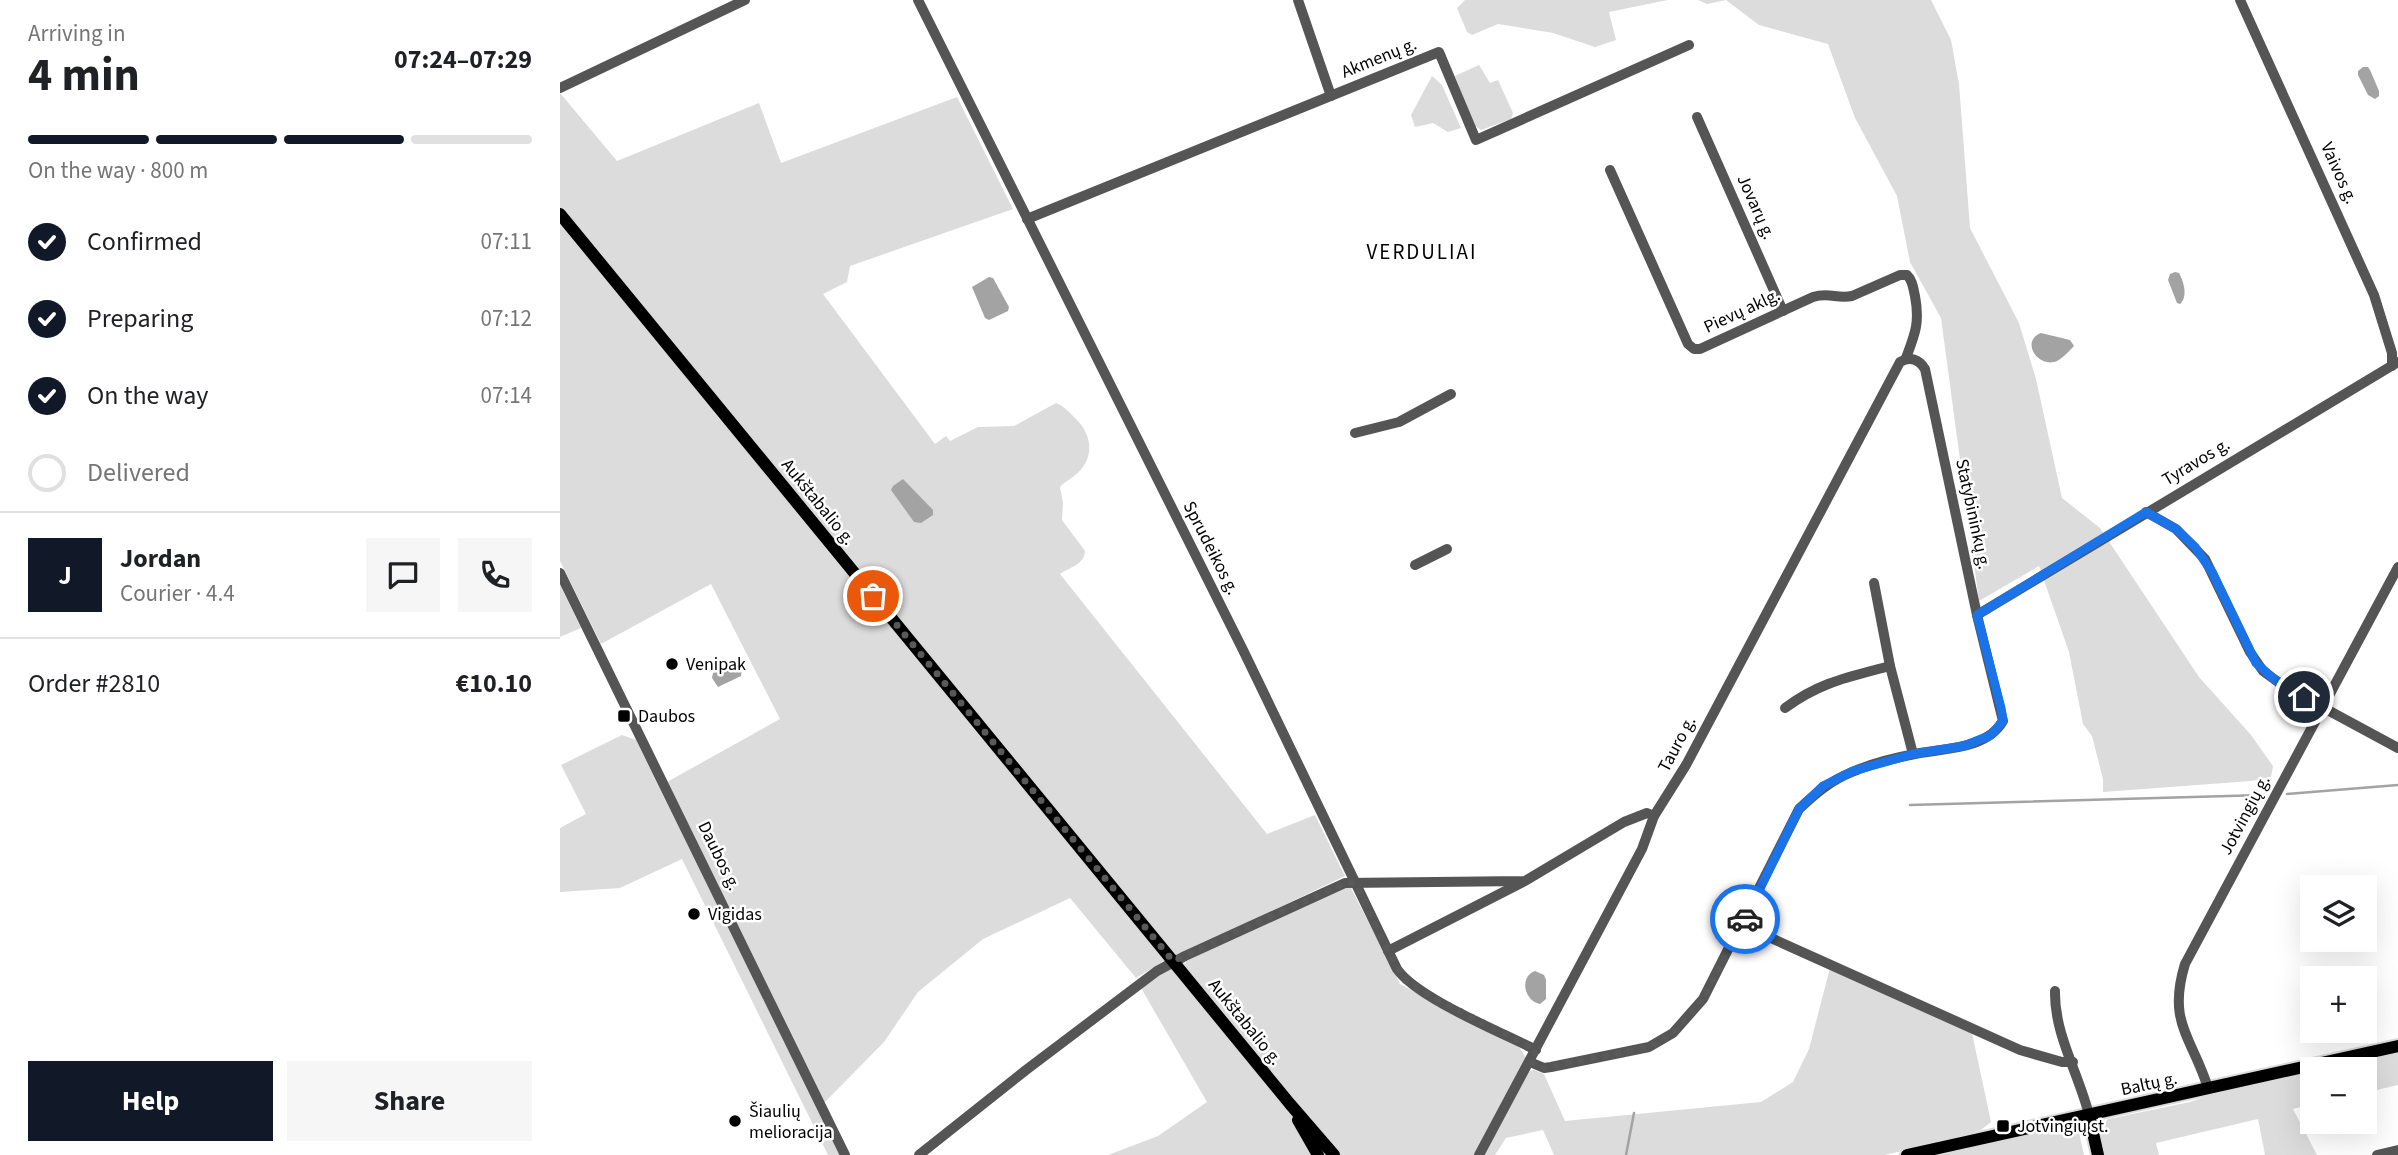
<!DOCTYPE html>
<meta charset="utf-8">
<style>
body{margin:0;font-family:"Source Sans 3",sans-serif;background:#f6f6f6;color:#202124;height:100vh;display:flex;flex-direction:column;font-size:26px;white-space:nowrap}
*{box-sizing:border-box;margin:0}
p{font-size:23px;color:#757577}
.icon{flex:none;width:38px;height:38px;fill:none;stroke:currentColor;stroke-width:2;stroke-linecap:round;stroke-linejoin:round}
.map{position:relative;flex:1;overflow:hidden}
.side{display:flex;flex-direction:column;background:#fff;width:560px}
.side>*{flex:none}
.fabs{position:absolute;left:1740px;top:875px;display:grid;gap:14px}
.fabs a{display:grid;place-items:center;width:77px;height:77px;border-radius:0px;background:#fff;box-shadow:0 7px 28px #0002;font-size:35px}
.pin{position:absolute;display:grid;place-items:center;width:60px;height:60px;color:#fff;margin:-30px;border:4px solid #fff;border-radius:50%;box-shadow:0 2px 7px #0007}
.courier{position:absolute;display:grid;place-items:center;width:70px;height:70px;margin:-35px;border:5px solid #1a73e8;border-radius:50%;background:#fff;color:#222;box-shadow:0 2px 9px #0007}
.summary em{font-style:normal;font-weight:700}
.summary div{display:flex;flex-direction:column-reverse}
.summary{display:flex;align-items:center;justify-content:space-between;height:119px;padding:0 28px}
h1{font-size:46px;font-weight:700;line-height:52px}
.bar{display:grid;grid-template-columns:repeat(4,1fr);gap:10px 7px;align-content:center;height:84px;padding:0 28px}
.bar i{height:9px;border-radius:5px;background:#e0e0e0}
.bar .current{background:#111827}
.bar p{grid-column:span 4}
.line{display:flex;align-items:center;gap:18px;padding:0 28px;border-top:2px solid #e0e0e0}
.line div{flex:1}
.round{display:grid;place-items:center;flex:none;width:74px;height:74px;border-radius:0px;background:#f6f6f6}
ol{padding:0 28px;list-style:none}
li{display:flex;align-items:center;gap:21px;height:77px}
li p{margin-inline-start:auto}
li .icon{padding:7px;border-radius:50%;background:#111827;color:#fff;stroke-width:4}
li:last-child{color:#757577}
li i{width:38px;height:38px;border:4px solid #e0e0e0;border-radius:50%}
.cta{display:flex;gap:14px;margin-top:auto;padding:14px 28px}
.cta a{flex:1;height:80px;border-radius:0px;background:#111827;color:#fff;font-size:28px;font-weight:700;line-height:80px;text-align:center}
.cta a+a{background:#f6f6f6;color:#202124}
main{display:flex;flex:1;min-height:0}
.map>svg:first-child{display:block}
</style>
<main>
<section class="side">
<div class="summary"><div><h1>4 min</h1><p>Arriving in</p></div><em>07:24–07:29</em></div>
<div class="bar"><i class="current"></i><i class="current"></i><i class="current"></i><i></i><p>On the way · 800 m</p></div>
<ol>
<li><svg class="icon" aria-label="check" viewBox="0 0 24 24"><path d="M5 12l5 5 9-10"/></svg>Confirmed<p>07:11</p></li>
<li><svg class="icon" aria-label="check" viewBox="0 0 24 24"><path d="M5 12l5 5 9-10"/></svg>Preparing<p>07:12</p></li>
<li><svg class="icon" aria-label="check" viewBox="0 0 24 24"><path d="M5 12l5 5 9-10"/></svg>On the way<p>07:14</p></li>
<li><i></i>Delivered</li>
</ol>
<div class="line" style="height:126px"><b class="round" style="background:#111827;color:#fff">J</b><div><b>Jordan</b><p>Courier · 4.4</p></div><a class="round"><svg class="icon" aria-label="chat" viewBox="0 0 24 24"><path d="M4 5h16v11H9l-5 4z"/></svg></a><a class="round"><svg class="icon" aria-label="phone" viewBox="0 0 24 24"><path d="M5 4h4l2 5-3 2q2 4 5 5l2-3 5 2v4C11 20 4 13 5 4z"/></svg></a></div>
<div class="line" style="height:91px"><div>Order #2810</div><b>€10.10</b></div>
<div class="cta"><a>Help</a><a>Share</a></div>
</section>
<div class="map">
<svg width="1838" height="1155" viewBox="0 0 1838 1155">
<rect width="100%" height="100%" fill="#fff"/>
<g fill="#dcdcdc">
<path d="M 905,0 L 1108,0 L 1049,12 L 1056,40 L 1035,47 L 993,33 L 938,24 L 912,35 L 907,32 L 897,8 Z"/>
<path d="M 1138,0 L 1371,0 L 1391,40 L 1399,84 L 1410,228 L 1459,323 L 1476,379 L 1502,498 L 1540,528 L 1639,677 L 1691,735 L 1713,766 L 1711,777 L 1691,781 L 1543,792 L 1543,779 L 1532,736 L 1523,724 L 1509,652 L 1479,566 L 1419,601 L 1381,318 L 1350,262 L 1337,196 L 1295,118 L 1268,44 L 1199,25 L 1166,0 L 1147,4 Z"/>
<path d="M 919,65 L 930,83 L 938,80 L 953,113 L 951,119 L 921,130 L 914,125 L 895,76 Z"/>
<path d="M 872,76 L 882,85 L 901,128 L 888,132 L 873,123 L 855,127 L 851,115 Z"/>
<path d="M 0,93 L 57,161 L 199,103 L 221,163 L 397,97 L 453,209 L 290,266 L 287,282 L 263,294 L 375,444 L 386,436 L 390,441 L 418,427 L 454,426 L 496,403 C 505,407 510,413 517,420 C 534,438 534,461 513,477 C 508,481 504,482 500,487 L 503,503 L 502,520 L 525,551 C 524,565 510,567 500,574 L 707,834 L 755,815 L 785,876 L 619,955 L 613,953 L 0,207 Z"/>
<path d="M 0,221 L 602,956 L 602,962 L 576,978 L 510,898 L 423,939 L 358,992 L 324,1042 L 264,1103 L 107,782 L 220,719 L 151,584 L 41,644 L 0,561 Z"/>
<path d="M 0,585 L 21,628 L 0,637 Z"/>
<path d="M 62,735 L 76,740 L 280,1155 L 268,1155 L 122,859 L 60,888 L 0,892 L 0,828 L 26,814 L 1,765 Z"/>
<path d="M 782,887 L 791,888 L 840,984 L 960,1048 L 967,1060 L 915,1155 L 778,1155 L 625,967 L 626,961 Z"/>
<path d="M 1270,968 L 1412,1033 L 1431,1122 L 1421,1130 L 1387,1141 L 1324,1155 L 994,1155 L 983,1130 L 946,1138 L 935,1155 L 922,1155 L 968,1072 L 974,1070 L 984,1074 L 1005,1121 L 1201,1102 L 1233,1082 L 1249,1049 Z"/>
<path d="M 608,969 L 614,970 L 731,1114 L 755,1155 L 548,1155 L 598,1136 L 647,1102 L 581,988 Z"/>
<path d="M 1838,1051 L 1838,1085 L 1804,1093 L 1804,1069 L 1756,1069 Z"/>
<path d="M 1752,1070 L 1752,1104 L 1733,1109 L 1757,1155 L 1705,1155 L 1698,1119 L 1596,1143 L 1599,1155 L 1544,1155 L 1539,1135 L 1546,1133 L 1544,1124 L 1548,1119 L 1630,1102 L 1660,1091 Z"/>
<path d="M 1506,1124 L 1507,1127 L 1518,1128 L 1524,1155 L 1374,1155 Z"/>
</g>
<g fill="#a3a3a3">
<path d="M 1803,67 L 1808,67 L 1810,70 L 1819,91 L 1819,96 L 1815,99 L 1808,95 L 1798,75 L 1798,71 Z"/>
<path d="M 1615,272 L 1619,273 C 1624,282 1628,297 1620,304 L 1617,303 L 1608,280 L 1610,274 Z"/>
<path d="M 429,277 L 433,278 L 449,307 L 448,311 L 429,320 L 425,318 L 412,287 Z"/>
<path d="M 1481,333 L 1510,340 L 1514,346 C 1509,351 1503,358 1497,361 C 1478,369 1460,341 1481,333 Z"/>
<path d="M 343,479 L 373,510 L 373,515 L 361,523 L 354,522 L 331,490 L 333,486 Z"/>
<path d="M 174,663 L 182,668 L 181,676 L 158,687 L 152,678 L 153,673 Z"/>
<path d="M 975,971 L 984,975 L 986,980 L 986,999 L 980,1004 C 964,1001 959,977 975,971 Z"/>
</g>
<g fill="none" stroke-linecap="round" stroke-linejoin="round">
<g stroke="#a3a3a3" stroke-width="2.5">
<path d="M 1727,794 L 1838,785"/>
<path d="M 1350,805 L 1704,795"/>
<path d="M 1066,1155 L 1074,1113"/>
</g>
<defs>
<g id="major">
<path d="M 0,214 L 730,1104 L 774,1155"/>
<path d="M 1529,1115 L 1538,1155"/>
<path d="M 738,1120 L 758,1155"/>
<path d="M 1347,1155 L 1838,1046"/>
</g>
</defs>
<use href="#major" stroke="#dbdbdb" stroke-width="16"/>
<g stroke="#555" stroke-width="10">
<path d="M 358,0 L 683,650 L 837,969 C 857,998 941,1032 976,1050"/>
<path d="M 738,0 L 771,96"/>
<path d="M 1680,0 L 1814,295 L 1832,353 L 1832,366"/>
<path d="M 0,88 L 185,0"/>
<path d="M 1137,117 L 1223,311"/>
<path d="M 1050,170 L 1128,344 L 1134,349 L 1140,349 L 1253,297 C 1269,292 1277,299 1292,296 L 1340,275 L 1347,275 C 1353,281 1353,288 1355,296 C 1360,323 1355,334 1346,358"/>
<path d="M 467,219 L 879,52 L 916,140 L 1129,45"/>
<path d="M 795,433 L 839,422 L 891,394"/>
<path d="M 1586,512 L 1616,529 L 1645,559 L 1690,652 L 1703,671 L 1725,687 L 1838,748"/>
<path d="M 855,565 L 887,549"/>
<path d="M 0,573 L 285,1155"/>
<path d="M 1314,583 L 1330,666 L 1353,754"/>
<path d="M 1417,615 L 1838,362"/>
<path d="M 1225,708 C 1260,682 1289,677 1330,666"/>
<path d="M 1182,925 L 1460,1050 L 1502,1062 L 1513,1062"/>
<path d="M 828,951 L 963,882"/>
<path d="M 1495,991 C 1494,1034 1519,1074 1529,1115"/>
<path d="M 1648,1088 C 1632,1037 1607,1023 1625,964 L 1838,567"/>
<path d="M 359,1155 L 466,1070 L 597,971 L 625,956 L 785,883 L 965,881 L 1064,822 L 1087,813 L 1094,816"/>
<path d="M 919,1155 L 1082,849 L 1094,816 L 1126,765 L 1340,362 C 1350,356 1359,359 1365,369 L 1417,615 L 1443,721 C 1426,750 1384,748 1355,754 C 1334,758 1311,764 1292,772 C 1270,781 1256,793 1239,809 L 1143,999 L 1113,1033 L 1089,1047 L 991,1067 L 984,1068 L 970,1062"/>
<path d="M 1817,1155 L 1838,1150"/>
</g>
<use href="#major" stroke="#000" stroke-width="12"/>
</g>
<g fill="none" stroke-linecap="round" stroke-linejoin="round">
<path stroke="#595959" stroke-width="7" stroke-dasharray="0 12.6" d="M 313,596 L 613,961 L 785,883 L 795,883 L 828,951 L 845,980 L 870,996 L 976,1050 L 970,1062 L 984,1068 L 1089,1047 L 1113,1033 L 1143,999 L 1185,919"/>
<path stroke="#1a73e8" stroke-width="9" d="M 1185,919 L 1239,809 L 1263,786 L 1293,771 L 1353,754 L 1404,746 L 1431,735 L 1443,721 L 1441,708 L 1417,615 L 1586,512 L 1616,529 L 1635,547 L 1652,572 L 1696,663 L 1714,679 L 1744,697"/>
</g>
<g fill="#000" stroke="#fff" stroke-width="2.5">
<circle cx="112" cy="664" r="7"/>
<rect x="57" y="709" width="14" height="14" rx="3.5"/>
<circle cx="134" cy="914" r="7"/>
<circle cx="175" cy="1121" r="7"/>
<rect x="1436" y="1119" width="14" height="14" rx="3.5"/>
</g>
<g text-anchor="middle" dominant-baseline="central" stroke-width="5" stroke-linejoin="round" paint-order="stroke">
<g font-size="18" fill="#000" stroke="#fff">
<text transform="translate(819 58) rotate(-22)">Akmenų g.</text>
<text transform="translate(1779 173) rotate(66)">Vaivos g.</text>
<text transform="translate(1196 207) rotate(66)">Jovarų g.</text>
<text transform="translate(1182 311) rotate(-25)">Pievų aklg.</text>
<text transform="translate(1636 462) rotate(-31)">Tyravos g.</text>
<text transform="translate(258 502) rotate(51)">Aukštabalio g.</text>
<text transform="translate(1413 514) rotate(78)">Statybininkų g.</text>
<text transform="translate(651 548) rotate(63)">Sprudeikos g.</text>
<text transform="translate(1117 744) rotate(-62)">Tauro g.</text>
<text transform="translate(1685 815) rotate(-62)">Jotvingių g.</text>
<text transform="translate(159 856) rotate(64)">Daubos g.</text>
<text transform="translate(685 1022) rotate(51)">Aukštabalio g.</text>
<text transform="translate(1589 1084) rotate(-12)">Baltų g.</text>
</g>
<g font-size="18" fill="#000" stroke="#fff" text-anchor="start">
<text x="126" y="664">Venipak</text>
<text x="78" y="716">Daubos</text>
<text x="148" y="914">Vigidas</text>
<text x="189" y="1111">Šiaulių<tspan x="189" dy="21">melioracija</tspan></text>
<text x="1457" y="1126">Jotvingių st.</text>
</g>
<g font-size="21" letter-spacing="2" fill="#000" stroke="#fff">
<text x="862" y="252">VERDULIAI</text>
</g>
</g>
</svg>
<div class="fabs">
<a><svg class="icon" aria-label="layers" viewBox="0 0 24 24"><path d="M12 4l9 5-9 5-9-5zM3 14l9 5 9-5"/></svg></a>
<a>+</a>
<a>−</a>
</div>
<div class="pin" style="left:313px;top:596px;background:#ea580c"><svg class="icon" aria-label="bag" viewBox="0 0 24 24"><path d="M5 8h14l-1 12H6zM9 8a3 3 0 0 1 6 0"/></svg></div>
<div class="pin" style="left:1744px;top:697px;background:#1f2937"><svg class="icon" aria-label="home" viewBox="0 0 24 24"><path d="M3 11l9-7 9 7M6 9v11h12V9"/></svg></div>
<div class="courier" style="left:1185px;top:919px"><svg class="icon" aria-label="car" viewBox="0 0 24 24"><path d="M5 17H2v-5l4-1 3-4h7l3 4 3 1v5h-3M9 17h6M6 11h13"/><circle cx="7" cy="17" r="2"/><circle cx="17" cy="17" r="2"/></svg></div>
</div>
</main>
